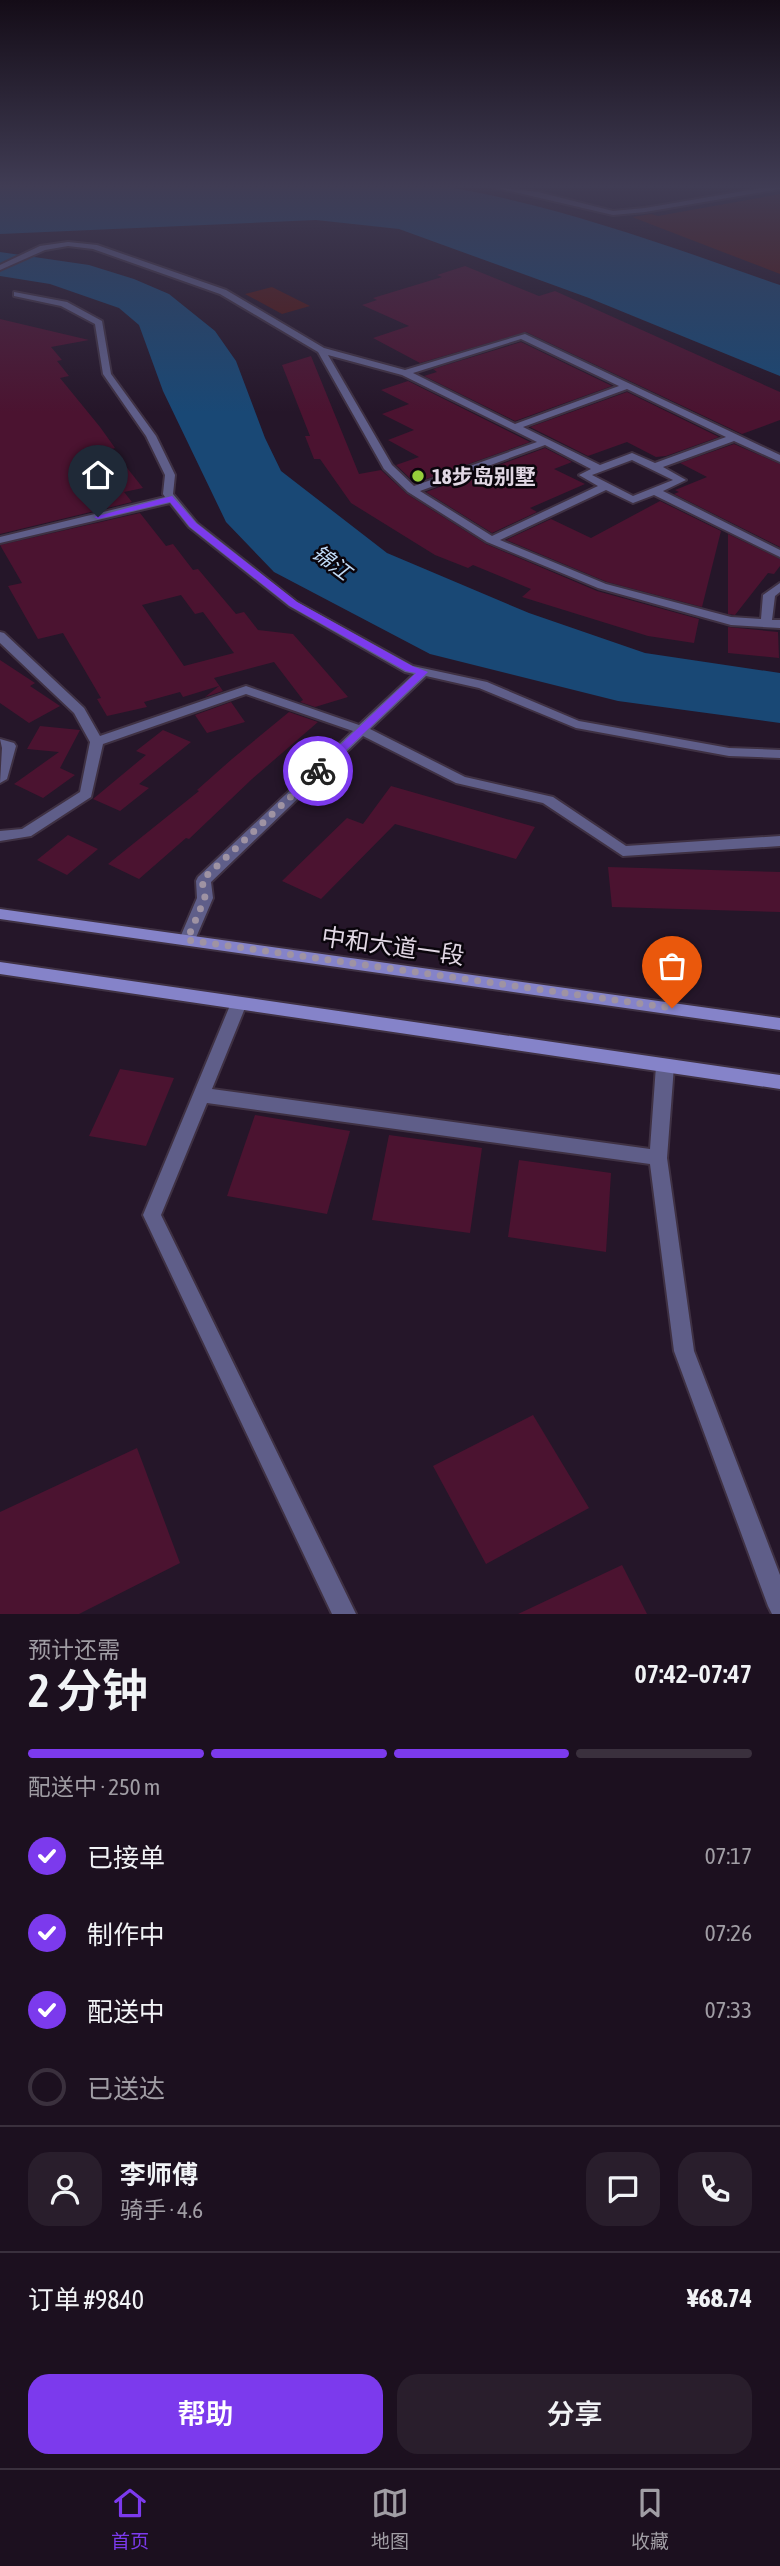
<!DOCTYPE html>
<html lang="zh">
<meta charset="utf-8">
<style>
body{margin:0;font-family:"Asap Condensed","Noto Sans SC",sans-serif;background:#291e2c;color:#f1f3f6;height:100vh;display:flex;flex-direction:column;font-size:26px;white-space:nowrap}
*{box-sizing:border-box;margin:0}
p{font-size:23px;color:#a09da4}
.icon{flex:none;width:38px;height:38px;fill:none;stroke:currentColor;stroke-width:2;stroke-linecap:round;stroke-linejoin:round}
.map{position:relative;height:1614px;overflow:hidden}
.drawer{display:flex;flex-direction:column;background:#1c101f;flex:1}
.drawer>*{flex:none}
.pin{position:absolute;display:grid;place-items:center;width:60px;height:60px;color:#fff;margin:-72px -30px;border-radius:50% 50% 50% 0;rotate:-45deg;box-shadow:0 0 7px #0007}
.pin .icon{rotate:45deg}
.courier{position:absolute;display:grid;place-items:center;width:70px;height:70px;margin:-35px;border:5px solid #7c3aed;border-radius:50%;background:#fff;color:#222;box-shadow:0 2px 9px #0007}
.headline em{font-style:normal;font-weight:600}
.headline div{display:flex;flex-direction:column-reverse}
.headline{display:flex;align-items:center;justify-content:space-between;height:119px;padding:0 28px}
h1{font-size:46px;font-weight:600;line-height:52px}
.bar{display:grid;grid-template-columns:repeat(4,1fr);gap:10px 7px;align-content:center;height:84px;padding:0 28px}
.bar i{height:9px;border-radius:5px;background:#3a303d}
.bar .active{background:#7c3aed}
.bar p{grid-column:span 4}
.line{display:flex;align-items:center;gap:18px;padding:0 28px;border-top:2px solid #3a303d}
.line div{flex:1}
.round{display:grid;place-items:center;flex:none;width:74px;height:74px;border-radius:21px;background:#291e2c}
ol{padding:0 28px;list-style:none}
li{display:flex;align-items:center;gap:21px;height:77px}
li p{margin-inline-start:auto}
li .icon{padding:7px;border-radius:50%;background:#7c3aed;color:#fff;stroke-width:4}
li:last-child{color:#a09da4}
li i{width:38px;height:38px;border:4px solid #3a303d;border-radius:50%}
.button{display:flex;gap:14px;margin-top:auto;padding:14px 28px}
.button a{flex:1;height:80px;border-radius:21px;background:#7c3aed;color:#fff;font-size:28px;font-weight:600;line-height:80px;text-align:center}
.button a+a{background:#291e2c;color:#f1f3f6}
.tab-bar{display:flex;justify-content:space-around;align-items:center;height:98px;border-top:2px solid #3a303d;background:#1c101f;font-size:19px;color:#a09da4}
.tab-bar a{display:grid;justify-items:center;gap:4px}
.tab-bar .active{color:#7c3aed}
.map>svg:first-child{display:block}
</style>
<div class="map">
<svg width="780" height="1614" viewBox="0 0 780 1614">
<rect width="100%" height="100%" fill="#251629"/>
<g fill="#511513">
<path d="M 780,194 L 780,274 L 632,217 L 651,214 L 658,216 Z"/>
<path d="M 272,287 L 310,306 L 282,314 L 245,294 Z"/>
</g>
<g fill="#194875">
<path d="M 447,187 C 562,206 671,247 780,285 L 780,376 L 589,298 L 399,229 L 316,220 L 0,234 L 0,188 Z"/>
<path d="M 0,252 L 89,265 L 134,279 L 169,294 L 215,331 L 236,361 L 265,438 L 281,471 L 387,553 L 529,613 L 645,653 L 780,673 L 780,723 L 618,701 L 430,654 L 274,572 L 226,522 L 163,391 L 139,325 L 119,308 L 50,284 L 0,276 Z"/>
</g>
<g fill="#4b1330" fill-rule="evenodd">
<path d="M 465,266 L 539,296 L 555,291 L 780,392 L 780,420 L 742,434 L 526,332 L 420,363 L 373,338 L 409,326 L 362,305 L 377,300 L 373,298 L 442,277 L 437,275 Z"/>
<path d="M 0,319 L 89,340 L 51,347 L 62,360 L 57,361 L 69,376 L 60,378 L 100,427 L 115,448 L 112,449 L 143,488 L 124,492 L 132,502 L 0,534 Z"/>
<path d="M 521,342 L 612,386 L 515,421 L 424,376 L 437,372 L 433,369 Z"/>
<path d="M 311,356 L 359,474 L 381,470 L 407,494 L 486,544 L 597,591 L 699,619 L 694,643 L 648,636 L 522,597 L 531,589 L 473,565 L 468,568 L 435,555 L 351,503 L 320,459 L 314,459 L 305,436 L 310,436 L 282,365 Z"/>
<path d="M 408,381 L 530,442 L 415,483 L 396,465 L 419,457 L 388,440 L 414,430 L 382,414 L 409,404 L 381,390 Z"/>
<path d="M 627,392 L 719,437 L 666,456 L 656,457 L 627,442 L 588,456 L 530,427 Z"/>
<path d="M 734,444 L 780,464 L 780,547 L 674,494 L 679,492 L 675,490 L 707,477 L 680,463 Z"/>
<path d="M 545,448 L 572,462 L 554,469 L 585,484 L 530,508 L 537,512 L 492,533 L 426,492 Z"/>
<path d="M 660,501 L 721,531 L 702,607 L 607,582 L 506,540 L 551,519 L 591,538 Z"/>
<path d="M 140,513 L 166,546 L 173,544 L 193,570 L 198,569 L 236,614 L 244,612 L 258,630 L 293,634 L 348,697 L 315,707 L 300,702 L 303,700 L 274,662 L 214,678 L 223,691 L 205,697 L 219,686 L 183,697 L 180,692 L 144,702 L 147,707 L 107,716 L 97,699 L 101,698 L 63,633 L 38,639 L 8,586 L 22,583 L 0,545 ZM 181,595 L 195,614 L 203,612 L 234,653 L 184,666 L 142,605 Z"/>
<path d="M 728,534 L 780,559 L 780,566 L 774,574 L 768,573 L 735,615 L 728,614 Z"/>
<path d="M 728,627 L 778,632 L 779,658 L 728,653 Z"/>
<path d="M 0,660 L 35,683 L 30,686 L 60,706 L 29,723 L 0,703 Z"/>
<path d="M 231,702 L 245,722 L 207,733 L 195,715 Z"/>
<path d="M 289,712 L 318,722 L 252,779 L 189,839 L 186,838 L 139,879 L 108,864 L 199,791 L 197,790 L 232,759 Z"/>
<path d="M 40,726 L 80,730 L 60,768 L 75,775 L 43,798 L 14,784 L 59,752 L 27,749 Z"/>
<path d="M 163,730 L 191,742 L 139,784 L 149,788 L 120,811 L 93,799 L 146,755 L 136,751 Z"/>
<path d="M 391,786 L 535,827 L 516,859 L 395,824 L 321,899 L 282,881 L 347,818 L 363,824 Z"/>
<path d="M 68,835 L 98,849 L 67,875 L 37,860 Z"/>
<path d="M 608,867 L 780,872 L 780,912 L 612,907 Z"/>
<path d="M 120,1069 L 174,1078 L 146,1146 L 89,1136 Z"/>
<path d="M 255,1115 L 350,1131 L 327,1214 L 227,1196 Z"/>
<path d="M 389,1135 L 482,1148 L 470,1233 L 372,1220 Z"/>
<path d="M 519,1160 L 611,1173 L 606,1252 L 508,1237 Z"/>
<path d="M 533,1415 L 589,1508 L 486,1564 L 433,1466 Z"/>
<path d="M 137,1448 L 180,1563 L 79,1614 L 0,1614 L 0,1512 Z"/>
<path d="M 622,1565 L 647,1614 L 518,1614 Z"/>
</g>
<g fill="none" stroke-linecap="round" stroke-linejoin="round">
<defs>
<g id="minor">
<path d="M 493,187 L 538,192 L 613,211 L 645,208 L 767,187 L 780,187 L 780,189 L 645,212 L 613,215 Z"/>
<path d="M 68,242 L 97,245 L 226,290 L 324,348 L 405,370 L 525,334 L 780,455 L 780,462 L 734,441 L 663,467 L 686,480 L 663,491 L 780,550 L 780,557 L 654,495 L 633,503 L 606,490 L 500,540 L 606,584 L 731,617 L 761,619 L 763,595 L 780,583 L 780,592 L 775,596 L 772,620 L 780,620 L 780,628 L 731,625 L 598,588 L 487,542 L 408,492 L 384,469 L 318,352 L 220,294 L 93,249 L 68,246 L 45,250 L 0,270 L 0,265 L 40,246 ZM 521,339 L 619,386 L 515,424 L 413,373 ZM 328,355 L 402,375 L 537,442 L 414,486 L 392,465 ZM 627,389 L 726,437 L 655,463 L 632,453 L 600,465 L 523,427 ZM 545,445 L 591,469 L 579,475 L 598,486 L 492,536 L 420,491 ZM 632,460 L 673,480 L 633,496 L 592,475 Z"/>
<path d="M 14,292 L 67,302 L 102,321 L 111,374 L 156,436 L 175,475 L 173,494 L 197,523 L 297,602 L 413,666 L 487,682 L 579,721 L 729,748 L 780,750 L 780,758 L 729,756 L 576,728 L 479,688 L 426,676 L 370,729 L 465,777 L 553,797 L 626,846 L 780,836 L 780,846 L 623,856 L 543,803 L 456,783 L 363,736 L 211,882 L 213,898 L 195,940 L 193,944 L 181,944 L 179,940 L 197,898 L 196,881 L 198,877 L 353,731 L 246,694 L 103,744 L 91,797 L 31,836 L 0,841 L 0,831 L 22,829 L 80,792 L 90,742 L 74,713 L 0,643 L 0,632 L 4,633 L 84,708 L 100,736 L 246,686 L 359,725 L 414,674 L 405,672 L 289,606 L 189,527 L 170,503 L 0,543 L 0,537 L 165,497 L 163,494 L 165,475 L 146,436 L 103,374 L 95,324 L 61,306 L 14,296 Z"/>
<path d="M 0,739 L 14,743 L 16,746 L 7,779 L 0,783 L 2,748 Z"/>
<path d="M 239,997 L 245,999 L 247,1003 L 212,1089 L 650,1149 L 656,1066 L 659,1061 L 665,1059 L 671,1061 L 674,1066 L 667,1158 L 694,1351 L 780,1575 L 780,1614 L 772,1614 L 768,1606 L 674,1351 L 650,1164 L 207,1103 L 161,1215 L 356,1614 L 332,1614 L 143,1215 L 231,1003 L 233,999 Z"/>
</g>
<g id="secondary">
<path d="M 0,909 L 780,1018 L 780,1030 L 0,919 Z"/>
<path d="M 0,962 L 780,1075 L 780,1089 L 0,974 Z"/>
</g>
</defs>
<use href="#minor" stroke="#3f3143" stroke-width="4"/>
<use href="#secondary" stroke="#3f3143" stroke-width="4"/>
<use href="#minor" fill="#5f5e89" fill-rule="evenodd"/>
<use href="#secondary" fill="#8583c9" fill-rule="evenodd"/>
</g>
<linearGradient id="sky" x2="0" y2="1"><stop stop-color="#140c17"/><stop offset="0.45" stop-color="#403c54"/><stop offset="1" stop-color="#403c54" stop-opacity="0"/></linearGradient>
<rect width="780" height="413" fill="url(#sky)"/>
<path fill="#7c3aed" d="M 172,496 L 196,523 L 297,602 L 412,666 L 428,672 L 322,773 L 313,771 L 416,673 L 406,671 L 290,606 L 190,527 L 170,502 L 98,519 L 94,517 Z"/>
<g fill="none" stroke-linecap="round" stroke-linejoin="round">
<path stroke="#9f93a3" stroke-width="7" stroke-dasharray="0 12.6" d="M 318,771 L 202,880 L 205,898 L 187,940 L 672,1008"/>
</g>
<circle fill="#95cc3b" stroke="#0a050c" stroke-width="2.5" cx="418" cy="476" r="7"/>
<g text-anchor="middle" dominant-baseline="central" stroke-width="5" stroke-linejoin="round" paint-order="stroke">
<g font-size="21" font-weight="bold" fill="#e1d7e4" stroke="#0a050c" text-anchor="start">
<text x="432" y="476">18步岛别墅</text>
</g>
<g font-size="21" font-style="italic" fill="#c0dbf7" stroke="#0a050c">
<text transform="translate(332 562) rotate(37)">锦江</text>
</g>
<g font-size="24" fill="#e1d7e4" stroke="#0a050c">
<text transform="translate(393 946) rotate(8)">中和大道一段</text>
</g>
</g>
</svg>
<div class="pin" style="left:672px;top:1008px;background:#ea580c"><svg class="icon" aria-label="bag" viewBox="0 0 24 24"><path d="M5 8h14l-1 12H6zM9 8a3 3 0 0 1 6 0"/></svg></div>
<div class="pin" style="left:98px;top:517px;background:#1f2937"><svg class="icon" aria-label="home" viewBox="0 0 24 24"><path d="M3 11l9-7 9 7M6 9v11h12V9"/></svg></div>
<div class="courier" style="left:318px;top:771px"><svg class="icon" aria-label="bike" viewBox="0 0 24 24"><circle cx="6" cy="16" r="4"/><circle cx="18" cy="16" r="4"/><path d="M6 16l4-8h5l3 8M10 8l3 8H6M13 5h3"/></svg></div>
</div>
<section class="drawer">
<div class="headline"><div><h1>2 分钟</h1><p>预计还需</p></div><em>07:42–07:47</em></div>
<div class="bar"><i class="active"></i><i class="active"></i><i class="active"></i><i></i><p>配送中 · 250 m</p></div>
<ol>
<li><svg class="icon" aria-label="check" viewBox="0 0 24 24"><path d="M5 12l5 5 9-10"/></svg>已接单<p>07:17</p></li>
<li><svg class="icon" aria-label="check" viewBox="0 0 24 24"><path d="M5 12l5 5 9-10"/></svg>制作中<p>07:26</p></li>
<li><svg class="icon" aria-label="check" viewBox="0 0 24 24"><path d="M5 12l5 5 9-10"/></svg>配送中<p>07:33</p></li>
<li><i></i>已送达</li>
</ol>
<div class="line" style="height:126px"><a class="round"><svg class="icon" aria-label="person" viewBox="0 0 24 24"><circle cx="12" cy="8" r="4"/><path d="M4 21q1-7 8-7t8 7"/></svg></a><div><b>李师傅</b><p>骑手 · 4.6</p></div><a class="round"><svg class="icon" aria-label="chat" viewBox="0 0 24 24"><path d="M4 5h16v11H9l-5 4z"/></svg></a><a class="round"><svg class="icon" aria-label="phone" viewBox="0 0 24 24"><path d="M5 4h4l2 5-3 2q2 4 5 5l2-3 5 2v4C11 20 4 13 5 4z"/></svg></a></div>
<div class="line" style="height:91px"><div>订单 #9840</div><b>¥68.74</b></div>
<div class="button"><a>帮助</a><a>分享</a></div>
</section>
<nav class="tab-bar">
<a class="active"><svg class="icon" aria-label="home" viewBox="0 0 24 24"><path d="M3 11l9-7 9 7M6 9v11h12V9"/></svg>首页</a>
<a><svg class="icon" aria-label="map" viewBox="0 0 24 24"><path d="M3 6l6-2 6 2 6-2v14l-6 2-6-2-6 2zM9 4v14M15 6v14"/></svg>地图</a>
<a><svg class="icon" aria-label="saved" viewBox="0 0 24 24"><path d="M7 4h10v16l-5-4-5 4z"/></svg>收藏</a>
</nav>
